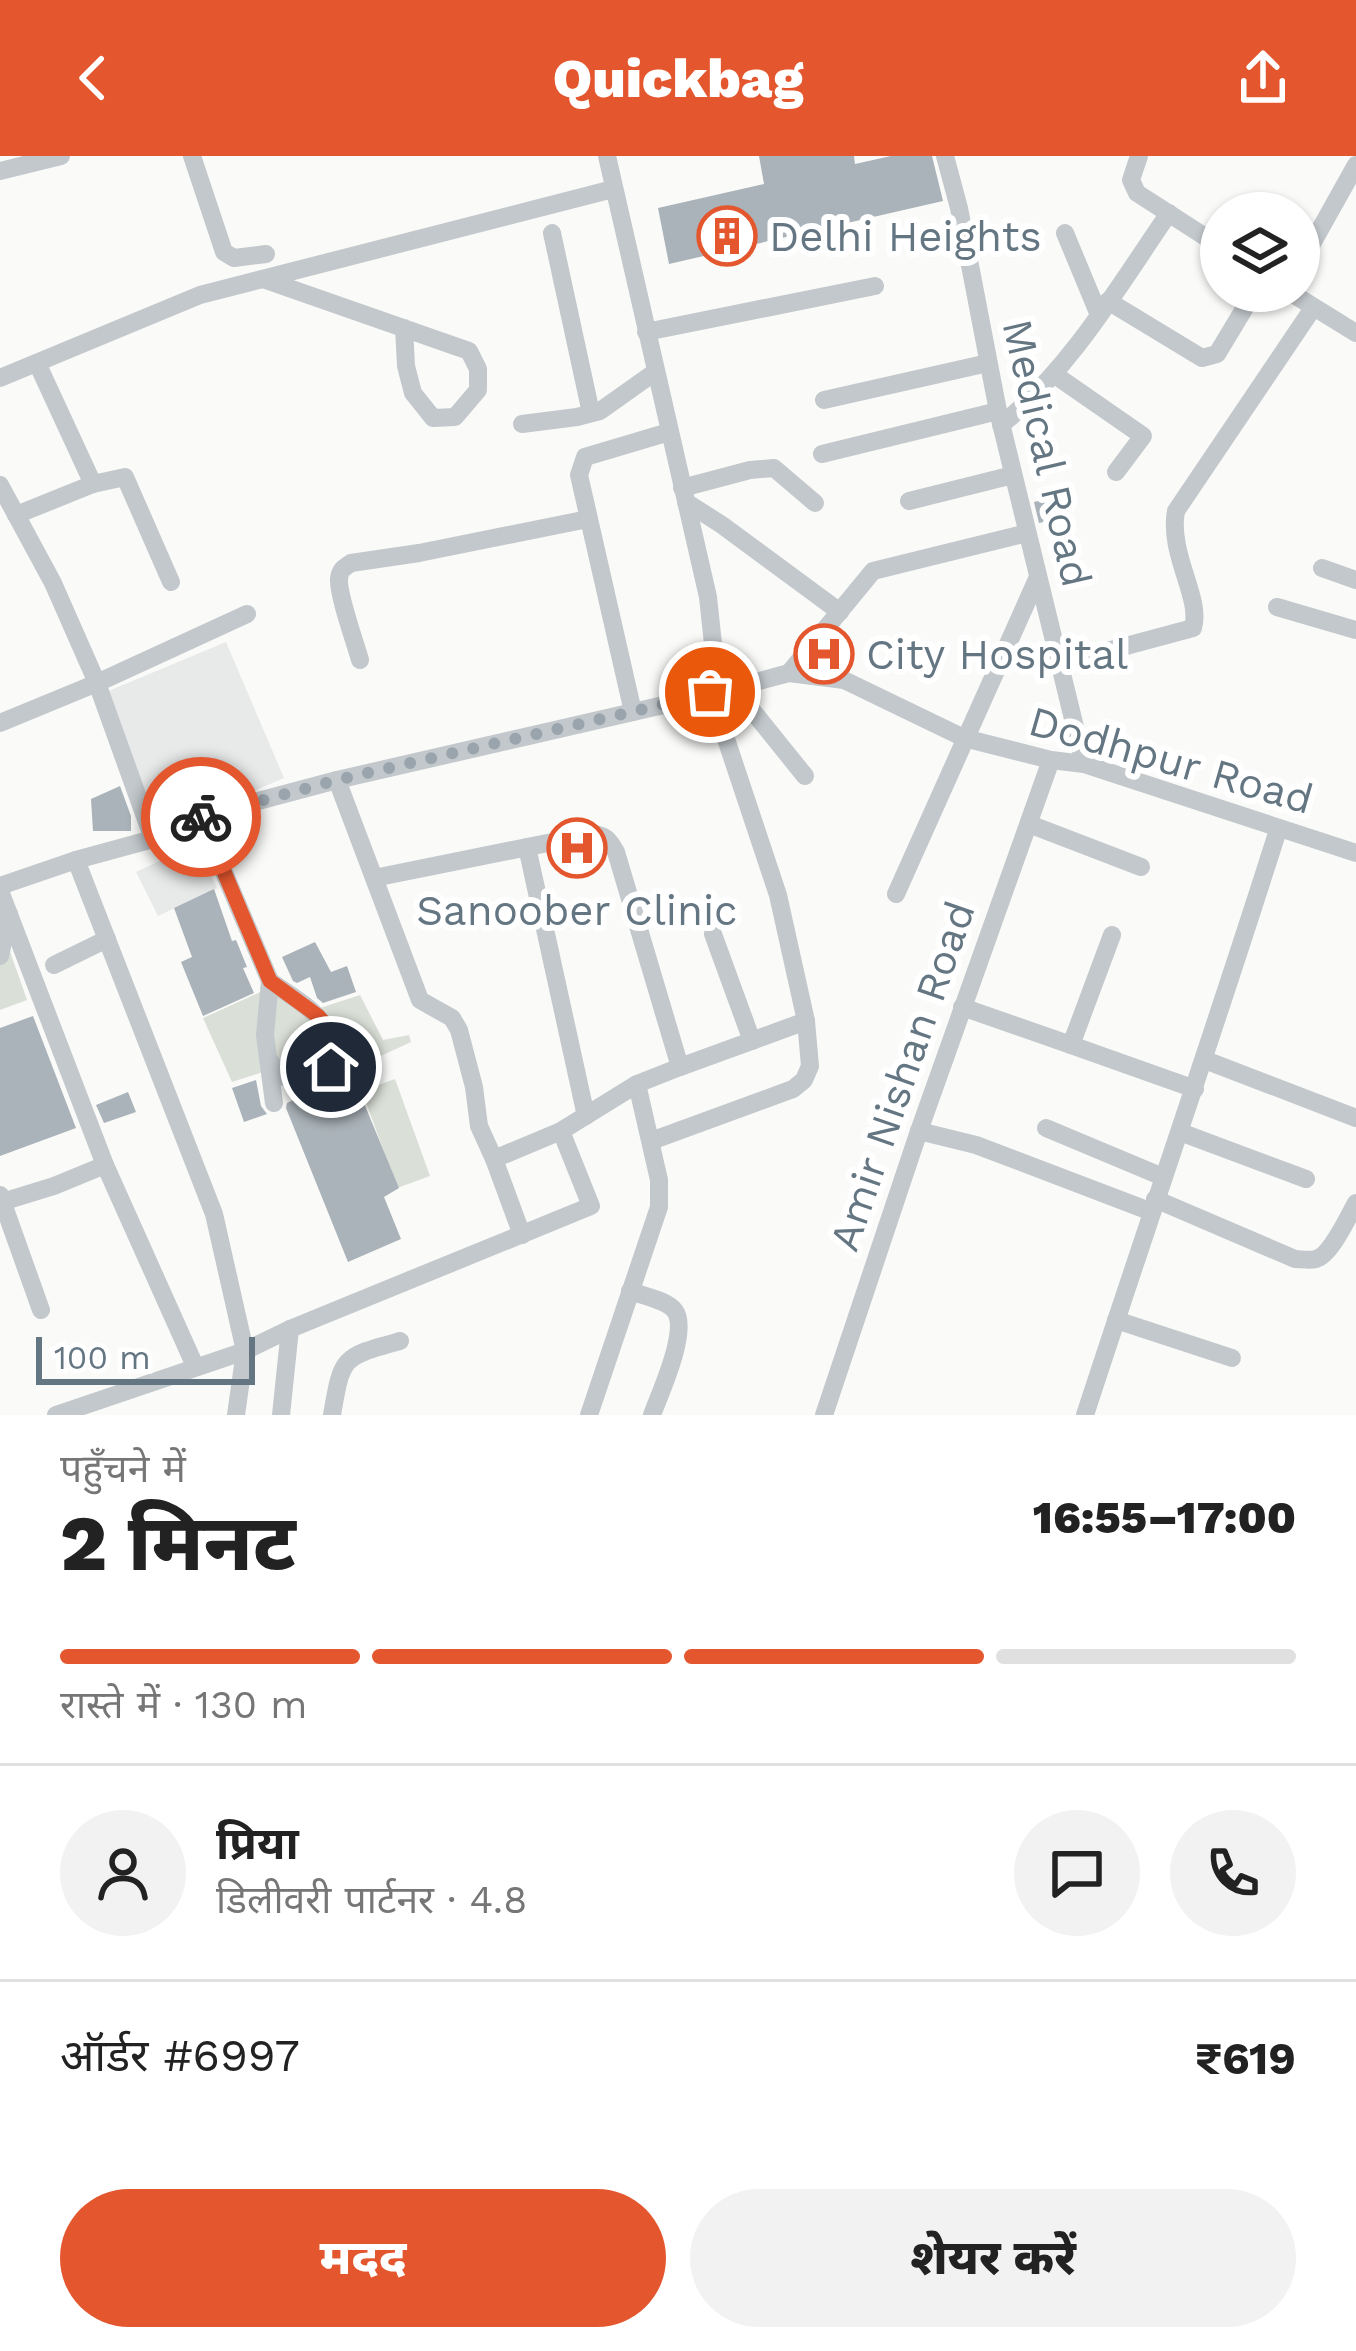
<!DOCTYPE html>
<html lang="hi">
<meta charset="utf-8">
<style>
body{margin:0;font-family:"Work Sans","Noto Sans Devanagari",sans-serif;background:#f2f2f2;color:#222;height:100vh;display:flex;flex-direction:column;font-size:45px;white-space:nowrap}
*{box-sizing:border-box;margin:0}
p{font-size:39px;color:#767676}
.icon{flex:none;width:66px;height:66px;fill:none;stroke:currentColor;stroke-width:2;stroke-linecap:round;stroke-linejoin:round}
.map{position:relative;height:1259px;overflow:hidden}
.details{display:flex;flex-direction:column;background:#fff;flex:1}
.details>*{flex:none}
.buttons{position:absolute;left:1200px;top:36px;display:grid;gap:24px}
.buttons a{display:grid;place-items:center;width:120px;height:120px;border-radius:50%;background:#fff;box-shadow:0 3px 9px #0004;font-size:60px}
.scale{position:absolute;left:36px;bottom:30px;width:219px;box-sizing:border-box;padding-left:12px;border:6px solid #657683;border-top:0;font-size:33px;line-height:42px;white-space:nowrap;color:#657683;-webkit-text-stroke:9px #fff;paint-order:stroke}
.pin{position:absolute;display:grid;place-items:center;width:102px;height:102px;color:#fff;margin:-51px;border:6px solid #fff;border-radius:50%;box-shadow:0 3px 12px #0007}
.courier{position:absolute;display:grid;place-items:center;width:120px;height:120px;margin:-60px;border:9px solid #e4572e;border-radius:50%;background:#fff;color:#222;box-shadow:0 3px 15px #0007}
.summary em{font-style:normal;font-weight:800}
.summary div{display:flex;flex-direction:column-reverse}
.summary{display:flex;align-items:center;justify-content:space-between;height:204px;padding:0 60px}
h1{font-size:78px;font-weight:800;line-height:90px}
.bar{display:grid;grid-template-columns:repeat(4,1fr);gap:18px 12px;align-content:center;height:144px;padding:0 60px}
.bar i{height:15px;border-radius:9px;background:#e0e0e0}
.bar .on{background:#e4572e}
.bar p{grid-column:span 4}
.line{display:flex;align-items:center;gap:30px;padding:0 60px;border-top:3px solid #e0e0e0}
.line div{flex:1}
.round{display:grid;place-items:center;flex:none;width:126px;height:126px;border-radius:63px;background:#f2f2f2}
.action{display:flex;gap:24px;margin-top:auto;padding:24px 60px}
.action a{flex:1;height:138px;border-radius:72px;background:#e4572e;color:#fff;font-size:48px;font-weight:800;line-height:138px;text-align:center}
.action a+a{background:#f2f2f2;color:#222}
header{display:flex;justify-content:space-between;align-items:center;height:156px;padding:0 60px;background:#e4572e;color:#fff;font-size:54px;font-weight:800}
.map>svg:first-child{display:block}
</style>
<header><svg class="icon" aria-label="back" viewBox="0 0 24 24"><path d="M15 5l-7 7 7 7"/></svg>Quickbag<svg class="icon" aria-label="share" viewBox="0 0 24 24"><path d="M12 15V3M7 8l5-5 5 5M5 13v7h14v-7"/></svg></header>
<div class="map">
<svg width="1356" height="1259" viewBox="0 0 1356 1259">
<rect width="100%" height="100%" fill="#fafaf8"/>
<g fill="#e8e9e9">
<path d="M 226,486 L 284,622 L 151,678 L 94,541 Z"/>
<path d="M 196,688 L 217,732 L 158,760 L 136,716 Z"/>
</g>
<g fill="#dadfd7">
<path d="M 0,767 L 27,844 L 0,854 Z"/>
<path d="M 275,833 L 320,852 L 360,839 L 383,884 L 409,879 L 411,886 L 327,925 L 319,909 L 319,898 L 307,890 L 296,896 L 295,910 L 280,910 L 270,881 Z"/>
<path d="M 265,834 L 266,915 L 232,926 L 203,862 Z"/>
<path d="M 395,923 L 430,1020 L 397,1032 L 362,935 Z"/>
</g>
<g fill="#aab3b9">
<path d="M 759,0 L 854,0 L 855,8 L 891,0 L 932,0 L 943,45 L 669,108 L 658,52 L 764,28 Z"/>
<path d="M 1064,339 L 1069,360 L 1039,367 L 1034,346 Z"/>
<path d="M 836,481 L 843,483 L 833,509 L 815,507 Z"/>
<path d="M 120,630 L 131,660 L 131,675 L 93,675 L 91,643 Z"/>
<path d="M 214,733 L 232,785 L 236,784 L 247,811 L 243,812 L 254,837 L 203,860 L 181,806 L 192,801 L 174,752 Z"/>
<path d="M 315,786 L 331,816 L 347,810 L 356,836 L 323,847 L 317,842 L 310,821 L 297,827 L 293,825 L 282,801 Z"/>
<path d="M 33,860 L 76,972 L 0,1000 L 0,872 Z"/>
<path d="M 354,923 L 399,1032 L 384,1041 L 401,1083 L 348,1106 L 286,952 L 287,947 L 325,929 L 327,934 Z"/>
<path d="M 256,924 L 261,950 L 267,958 L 244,966 L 232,932 Z"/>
<path d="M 128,936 L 136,956 L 104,967 L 96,949 Z"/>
</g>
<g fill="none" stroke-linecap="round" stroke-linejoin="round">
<g stroke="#c3c8cc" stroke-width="18">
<path d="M 192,0 L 224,96 L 234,102 L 266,98"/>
<path d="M 607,0 L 708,441 L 713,488 L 726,534"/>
<path d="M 945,0 L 959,52 L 998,255 L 1084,608"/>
<path d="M 1139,0 L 1131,24 L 1137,37 L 1221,91"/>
<path d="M 0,15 L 61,0"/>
<path d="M 552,77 L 591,257"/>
<path d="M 1065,77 L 1099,159"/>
<path d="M 1299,111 L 1356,9"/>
<path d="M 263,123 L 469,195 L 478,213 L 478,234 L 455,261 L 433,262 L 413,237 L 406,210 L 404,172"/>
<path d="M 1288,135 L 1356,177"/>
<path d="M 1108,145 L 1202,202 L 1217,198 L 1255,135"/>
<path d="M 646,176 L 875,130"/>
<path d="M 38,209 L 93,328"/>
<path d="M 1055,219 L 1143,280 L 1116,316"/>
<path d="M 0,222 L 200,139 L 613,33"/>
<path d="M 824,244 L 988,207"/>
<path d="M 522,268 L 577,261 L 600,255 L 655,216"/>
<path d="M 1001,269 C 1071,212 1118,131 1169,57"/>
<path d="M 822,298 L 998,255"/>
<path d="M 0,329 L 53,427 L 97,527 L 153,683"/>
<path d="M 682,332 L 750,314 L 774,312 L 815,347"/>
<path d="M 909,345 L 1013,319"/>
<path d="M 686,346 L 722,369 L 840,456"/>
<path d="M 16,359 L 93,328 L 125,321 L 171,426"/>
<path d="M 1322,412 L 1356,424"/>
<path d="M 1277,451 L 1356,474"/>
<path d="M 360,504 C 355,486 338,439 339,423 C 340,413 344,412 351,407 L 419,397 L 588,363"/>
<path d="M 1059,508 L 1193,472 C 1202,442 1168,398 1176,355 L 1313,152"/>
<path d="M 789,517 L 873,415 L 1027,377"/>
<path d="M 734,532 L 805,620"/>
<path d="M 633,556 L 579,319 L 585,301 L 669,276"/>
<path d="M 0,567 L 97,527 L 247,458"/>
<path d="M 337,624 L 420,844 L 452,862 L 459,874 L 474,931 L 479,970 L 494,1003 L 522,1079"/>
<path d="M 201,662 L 270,825 L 265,879 L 274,947"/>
<path d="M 1029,668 L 1141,711"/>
<path d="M 527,691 L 586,960"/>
<path d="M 76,704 L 214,1058 L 245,1195 L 236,1259"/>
<path d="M 374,722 L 592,678 C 606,679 609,684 616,696 L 680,911 L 637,928 L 561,975 L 494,1003"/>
<path d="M 0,730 L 76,704 L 153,683 L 217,656 L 337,624 L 681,545 L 710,535 L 726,534 L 789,517 L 844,524 L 964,582 L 1051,604 L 1084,608 L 1356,697"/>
<path d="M 0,735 L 105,1009 L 195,1210"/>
<path d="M 896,738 L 1038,421"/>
<path d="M 713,778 L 752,885"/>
<path d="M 0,800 L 9,758"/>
<path d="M 54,809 L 107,783"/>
<path d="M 962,851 L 1071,889 L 1112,779"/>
<path d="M 1071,889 L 1195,933"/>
<path d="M 1205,904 L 1356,962"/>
<path d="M 270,905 L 279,918 L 298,927 L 331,911 C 336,862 305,850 270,825"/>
<path d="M 680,911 L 806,865"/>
<path d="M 1046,972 L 1163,1021"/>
<path d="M 919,975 L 976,989 L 1152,1056"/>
<path d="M 1180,976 L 1306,1023"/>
<path d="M 651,985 L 793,933 L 804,924 L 810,910 L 806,865 L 778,739 L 710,535"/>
<path d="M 0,1039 L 41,1154"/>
<path d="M 1155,1043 L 1295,1103 C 1301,1103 1310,1105 1316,1103 C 1331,1099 1348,1061 1356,1047"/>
<path d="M 2,1046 L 54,1030 L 105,1009"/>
<path d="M 630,1135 C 643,1140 667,1144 675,1155 C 689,1175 660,1237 652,1259"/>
<path d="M 1116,1164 L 1232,1202"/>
<path d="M 56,1259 L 245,1195 L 290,1173 L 591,1050 L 561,975"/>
<path d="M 281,1259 L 290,1173"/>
<path d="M 332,1259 C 342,1200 342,1201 400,1185"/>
<path d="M 589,1259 L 659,1051 L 659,1024 L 637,928"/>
<path d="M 824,1259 L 919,975 L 1051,604"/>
<path d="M 1085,1259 C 1149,1063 1216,870 1278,674"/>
</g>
</g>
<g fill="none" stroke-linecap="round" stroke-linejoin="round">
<path stroke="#99a4ac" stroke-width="12" stroke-dasharray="0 21.6" d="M 201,661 L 337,624 L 657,550 L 710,536"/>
<path stroke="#e4572e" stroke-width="15" d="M 201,661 L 270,825 L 318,860 L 326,869 L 332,900 L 331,911"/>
</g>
<defs>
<symbol id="building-ring" viewBox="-11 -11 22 22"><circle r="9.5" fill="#fff" stroke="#e4572e" stroke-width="1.5"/><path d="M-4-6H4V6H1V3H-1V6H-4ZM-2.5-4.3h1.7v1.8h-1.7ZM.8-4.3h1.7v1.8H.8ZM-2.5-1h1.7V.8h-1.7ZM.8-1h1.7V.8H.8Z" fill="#e4572e"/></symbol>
<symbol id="hospital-ring" viewBox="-11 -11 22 22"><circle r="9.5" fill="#fff" stroke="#e4572e" stroke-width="1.5"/><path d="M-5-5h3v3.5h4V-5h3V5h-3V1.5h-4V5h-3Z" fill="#e4572e"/></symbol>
</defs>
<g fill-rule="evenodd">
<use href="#building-ring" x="694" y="47" width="66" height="66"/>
<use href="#hospital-ring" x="791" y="465" width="66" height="66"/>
<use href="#hospital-ring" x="544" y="659" width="66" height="66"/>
</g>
<g text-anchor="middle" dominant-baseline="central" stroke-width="12" stroke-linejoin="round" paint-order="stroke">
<g font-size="42" fill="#657683" stroke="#fff" text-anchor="start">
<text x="769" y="80">Delhi Heights</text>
<text x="866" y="498">City Hospital</text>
<text x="577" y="754" text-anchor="middle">Sanoober Clinic</text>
</g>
<g font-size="42" fill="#657683" stroke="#fff">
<text transform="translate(1047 297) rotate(77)">Medical Road</text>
<text transform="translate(1171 604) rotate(16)">Dodhpur Road</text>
<text transform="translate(902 920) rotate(-71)">Amir Nishan Road</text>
</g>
</g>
</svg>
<div class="buttons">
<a><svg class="icon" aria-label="layers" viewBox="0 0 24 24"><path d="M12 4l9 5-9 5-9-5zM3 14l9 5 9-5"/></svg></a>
</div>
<div class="scale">100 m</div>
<div class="pin" style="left:710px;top:536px;background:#ea580c"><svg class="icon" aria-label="bag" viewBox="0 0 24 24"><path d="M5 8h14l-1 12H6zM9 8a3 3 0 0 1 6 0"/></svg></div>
<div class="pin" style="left:331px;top:911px;background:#1f2937"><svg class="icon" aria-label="home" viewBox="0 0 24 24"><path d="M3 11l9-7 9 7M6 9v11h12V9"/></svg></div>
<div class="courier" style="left:201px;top:661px"><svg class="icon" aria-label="bike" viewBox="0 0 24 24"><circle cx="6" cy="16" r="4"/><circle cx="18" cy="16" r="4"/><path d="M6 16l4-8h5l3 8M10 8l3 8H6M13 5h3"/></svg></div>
</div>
<section class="details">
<div class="summary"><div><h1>2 मिनट</h1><p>पहुँचने में</p></div><em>16:55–17:00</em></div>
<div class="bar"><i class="on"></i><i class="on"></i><i class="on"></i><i></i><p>रास्ते में · 130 m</p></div>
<div class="line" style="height:216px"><a class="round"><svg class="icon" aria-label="person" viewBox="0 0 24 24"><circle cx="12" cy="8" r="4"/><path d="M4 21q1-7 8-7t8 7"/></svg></a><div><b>प्रिया</b><p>डिलीवरी पार्टनर · 4.8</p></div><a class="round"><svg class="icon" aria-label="chat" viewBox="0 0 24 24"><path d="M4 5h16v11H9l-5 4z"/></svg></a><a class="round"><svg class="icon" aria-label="phone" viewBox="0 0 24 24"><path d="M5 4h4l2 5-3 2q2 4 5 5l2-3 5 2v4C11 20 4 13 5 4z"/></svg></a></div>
<div class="line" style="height:156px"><div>ऑर्डर #6997</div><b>₹619</b></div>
<div class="action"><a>मदद</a><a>शेयर करें</a></div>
</section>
